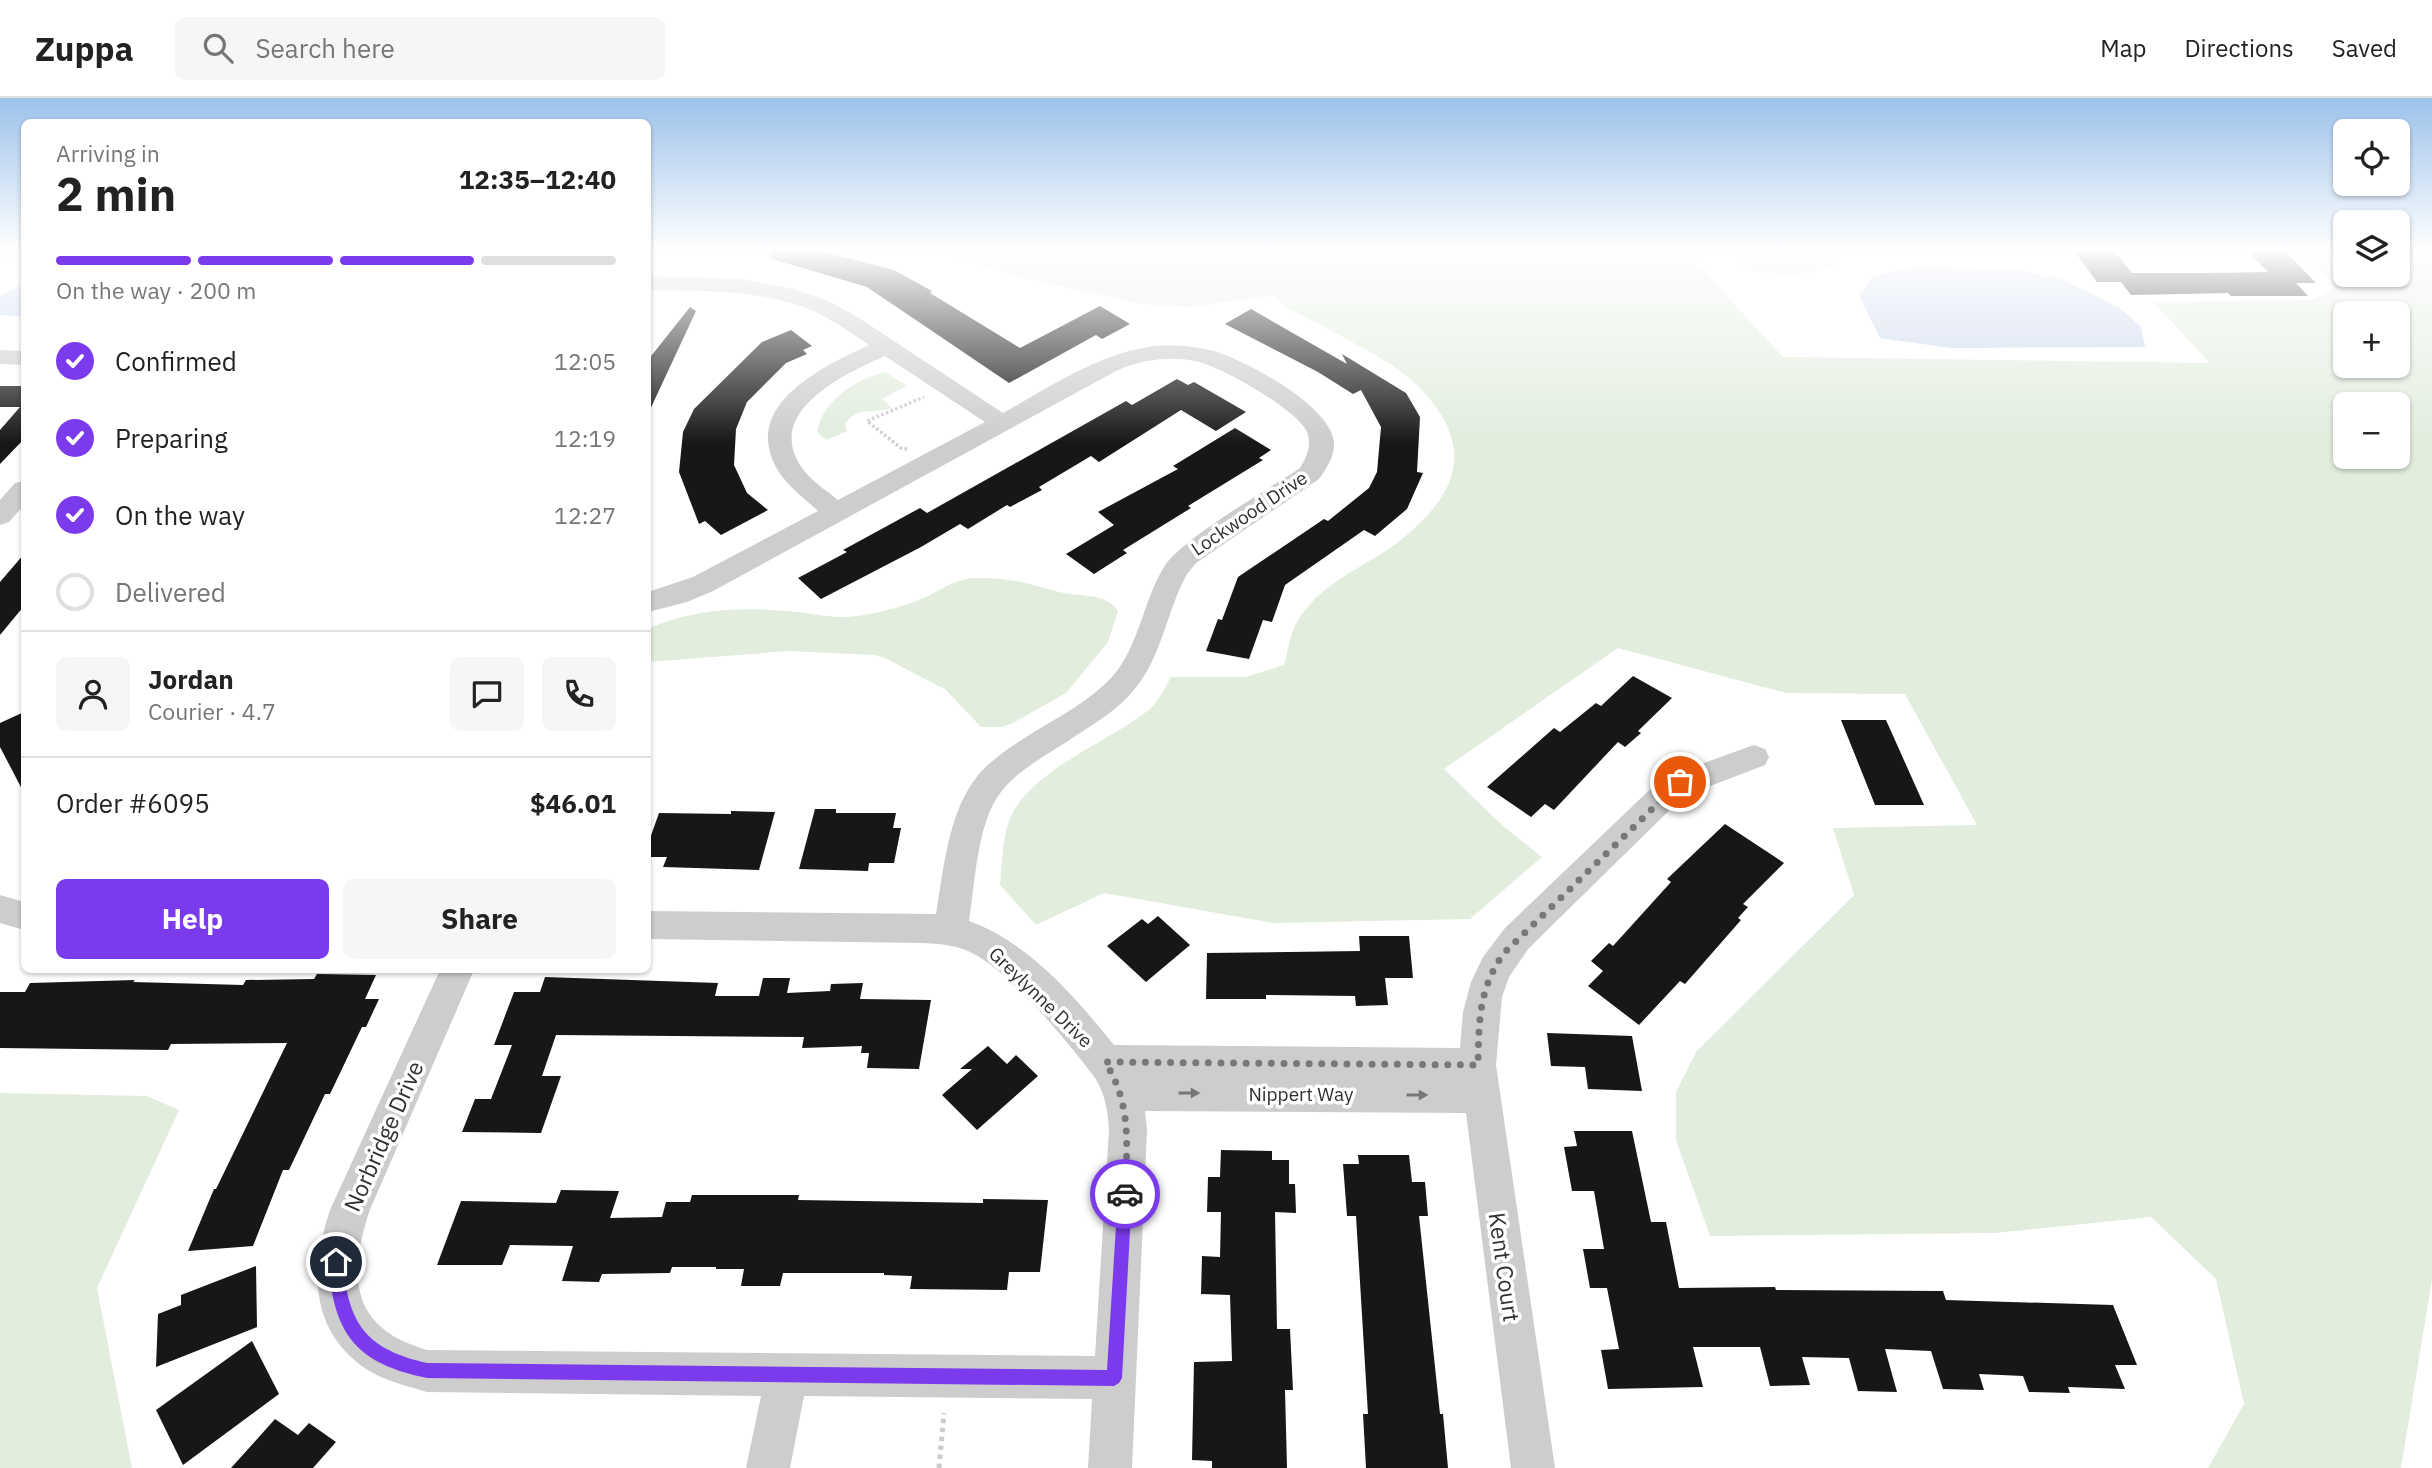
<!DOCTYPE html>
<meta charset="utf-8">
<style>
body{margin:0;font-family:"IBM Plex Sans",sans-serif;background:#f6f6f6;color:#222;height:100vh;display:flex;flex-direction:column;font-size:26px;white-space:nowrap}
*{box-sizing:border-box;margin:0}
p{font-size:23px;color:#767676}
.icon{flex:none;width:38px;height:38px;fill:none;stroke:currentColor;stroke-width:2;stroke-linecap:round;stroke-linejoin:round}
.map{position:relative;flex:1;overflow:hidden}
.drawer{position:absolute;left:21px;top:21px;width:630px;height:854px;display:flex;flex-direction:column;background:#fff;border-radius:10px;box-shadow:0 2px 5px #0004}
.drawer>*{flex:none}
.controls{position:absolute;left:2333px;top:21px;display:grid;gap:14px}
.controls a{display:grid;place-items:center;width:77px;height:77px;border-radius:10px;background:#fff;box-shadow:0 2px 5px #0004;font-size:35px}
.pin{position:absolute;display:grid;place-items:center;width:60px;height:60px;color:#fff;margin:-30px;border:4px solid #fff;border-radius:50%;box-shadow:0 2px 7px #0007}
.courier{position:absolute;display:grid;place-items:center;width:70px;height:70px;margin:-35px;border:5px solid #7c3aed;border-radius:50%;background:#fff;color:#222;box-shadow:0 2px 9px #0007}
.summary em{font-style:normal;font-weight:700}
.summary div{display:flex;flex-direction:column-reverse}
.summary{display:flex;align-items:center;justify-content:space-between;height:119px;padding:0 35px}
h1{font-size:46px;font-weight:700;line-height:52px}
.bar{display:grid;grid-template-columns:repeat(4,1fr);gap:10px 7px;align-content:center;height:84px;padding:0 35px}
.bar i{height:9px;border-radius:5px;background:#e0e0e0}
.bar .active{background:#7c3aed}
.bar p{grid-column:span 4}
.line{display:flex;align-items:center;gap:18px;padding:0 35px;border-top:2px solid #e0e0e0}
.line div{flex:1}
.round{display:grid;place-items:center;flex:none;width:74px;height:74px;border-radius:10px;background:#f6f6f6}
ol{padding:0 35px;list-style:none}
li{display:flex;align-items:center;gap:21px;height:77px}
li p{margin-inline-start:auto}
li .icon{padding:7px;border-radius:50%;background:#7c3aed;color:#fff;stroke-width:4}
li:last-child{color:#767676}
li i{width:38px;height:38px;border:4px solid #e0e0e0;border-radius:50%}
.button{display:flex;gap:14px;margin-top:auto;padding:14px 35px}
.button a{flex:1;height:80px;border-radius:10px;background:#7c3aed;color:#fff;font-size:28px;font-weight:700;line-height:80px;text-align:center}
.button a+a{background:#f6f6f6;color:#222}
header{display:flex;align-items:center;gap:42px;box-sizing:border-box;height:98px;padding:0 35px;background:#fff;border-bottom:2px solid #e0e0e0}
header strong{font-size:33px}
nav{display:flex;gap:38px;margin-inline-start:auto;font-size:24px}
.search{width:490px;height:63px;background:#f6f6f6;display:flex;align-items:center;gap:18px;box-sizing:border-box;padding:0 24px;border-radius:10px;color:#767676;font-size:26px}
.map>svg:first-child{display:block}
</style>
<header>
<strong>Zuppa</strong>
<div class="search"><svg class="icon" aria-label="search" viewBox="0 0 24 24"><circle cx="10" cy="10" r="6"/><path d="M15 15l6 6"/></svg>Search here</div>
<nav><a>Map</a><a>Directions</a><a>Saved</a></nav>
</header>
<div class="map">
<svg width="2432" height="1370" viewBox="0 0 2432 1370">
<rect width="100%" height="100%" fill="#fff"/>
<g fill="#e2edde" fill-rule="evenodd">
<path d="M 936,153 L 1630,153 L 1693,161 L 1783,259 L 2210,265 L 2153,204 L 2311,202 L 2336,190 L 2299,153 L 2345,153 L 2345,177 L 2398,177 L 2398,153 L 2432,153 L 2432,1182 L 2401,1370 L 2208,1370 L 2244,1306 L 2216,1181 L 2151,1119 L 1994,1135 L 1710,1138 L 1676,1042 L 1676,994 L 1696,954 L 1854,797 L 1833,730 L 1977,727 L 1905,596 L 1786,595 L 1618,550 L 1444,671 L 1503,728 L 1542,759 L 1470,821 L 1273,825 L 1104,795 L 1036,827 L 1000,787 C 1002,766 1002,739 1011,718 C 1032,672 1110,643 1150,611 C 1159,603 1165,589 1171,579 L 1246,579 L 1284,567 C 1288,553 1290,534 1298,522 C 1323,482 1367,469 1402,441 C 1460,394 1475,348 1420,290 C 1393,261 1320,228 1284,208 L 1274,197 L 1189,209 L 1142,206 L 1015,178 ZM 2345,215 L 2398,215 L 2398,268 L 2345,268 ZM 2398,306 L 2398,359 L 2345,359 L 2345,306 Z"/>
<path d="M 1736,153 L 1827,153 L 1835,169 L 1797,177 L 1747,173 Z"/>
<path d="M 885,274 L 907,288 L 882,301 L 892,310 C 874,316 857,308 845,326 L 847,333 L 826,342 L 817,334 C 823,302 855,282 885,274 Z"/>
<path d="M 973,480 C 1009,479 1025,485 1059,494 C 1079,499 1106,494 1118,513 L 1108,544 L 1066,595 L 1013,625 L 1003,629 L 981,629 L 946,592 L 885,560 L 875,557 L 788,553 L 648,564 L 648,531 C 695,509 748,509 799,514 C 820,517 837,521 857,518 C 880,515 904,508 924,500 C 941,492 954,482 973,480 Z"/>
<path d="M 0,995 L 147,998 L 179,1012 L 97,1190 L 132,1370 L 0,1370 Z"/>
</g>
<g fill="#cad6ed">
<path d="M 1916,169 L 2025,173 L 2062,181 L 2120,210 L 2141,229 L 2145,249 L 1951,250 L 1880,240 L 1859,197 L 1874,178 Z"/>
<path d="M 24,186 L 24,219 L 0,217 L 0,198 Z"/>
</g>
<g fill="#171717">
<path d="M 770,153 L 821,153 L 894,172 L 932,193 L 930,195 L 1020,250 L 1100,208 L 1130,226 L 1102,241 L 1096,237 L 1009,285 L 867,189 L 769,160 Z"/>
<path d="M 2074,153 L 2115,153 L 2132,175 L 2210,175 L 2268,174 L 2248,153 L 2285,153 L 2316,185 L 2296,185 L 2308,198 L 2231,198 L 2228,195 L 2131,197 L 2121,184 L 2097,184 Z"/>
<path d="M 690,209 L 696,213 L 648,316 L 648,262 Z"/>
<path d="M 1251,211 L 1347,266 L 1342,256 L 1406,295 L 1420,319 L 1417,374 L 1423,375 L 1407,411 L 1375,438 L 1364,432 L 1285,487 L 1272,524 L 1263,522 L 1249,561 L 1206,553 L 1218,521 L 1222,522 L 1238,479 L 1324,421 L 1328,423 L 1369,390 L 1377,374 L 1381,329 L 1361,292 L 1353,296 L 1318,274 L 1225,226 Z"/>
<path d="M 791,232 L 812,248 L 803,252 L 807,256 L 786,265 L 747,304 L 736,331 L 734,367 L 747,395 L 768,412 L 721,437 L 705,423 L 699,426 L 679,374 L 683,334 L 694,311 L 762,244 Z"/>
<path d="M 1177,281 L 1188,287 L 1194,284 L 1246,314 L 1216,333 L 1181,312 L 1099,364 L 1091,358 L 1039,389 L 1042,392 L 1010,409 L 1007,407 L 968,431 L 960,426 L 921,449 L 821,501 L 798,480 L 847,454 L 843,452 L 920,410 L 927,415 L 1126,303 L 1132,307 Z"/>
<path d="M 0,288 L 24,288 L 24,341 L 0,366 L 0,332 L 20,309 L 0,309 Z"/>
<path d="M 1235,330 L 1271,352 L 1259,360 L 1263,362 L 1188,408 L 1191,410 L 1123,452 L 1127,455 L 1094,476 L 1066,456 L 1114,427 L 1098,414 L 1178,371 L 1173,368 Z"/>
<path d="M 24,456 L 24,508 L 0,537 L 0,484 Z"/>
<path d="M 1633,578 L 1672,600 L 1638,633 L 1641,635 L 1625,649 L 1618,644 L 1554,712 L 1545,706 L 1531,719 L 1487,689 L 1554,630 L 1560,634 L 1596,605 L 1601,608 Z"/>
<path d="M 24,614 L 24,695 L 0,649 L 0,625 Z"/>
<path d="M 1841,622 L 1886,622 L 1924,707 L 1875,707 Z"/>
<path d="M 815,711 L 836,711 L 836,715 L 896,715 L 893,730 L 901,730 L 894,765 L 869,765 L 868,773 L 799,771 Z"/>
<path d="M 731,713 L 775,714 L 759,772 L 663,769 L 667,759 L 648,759 L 648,746 L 659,715 L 731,716 Z"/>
<path d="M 1725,726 L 1784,765 L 1743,806 L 1748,809 L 1738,820 L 1741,822 L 1685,886 L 1680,883 L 1639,927 L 1588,888 L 1603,873 L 1591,863 L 1609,845 L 1613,848 L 1671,784 L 1667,781 Z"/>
<path d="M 1158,818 L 1190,847 L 1146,884 L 1107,848 L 1142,821 L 1148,826 Z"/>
<path d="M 1359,838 L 1409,838 L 1413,880 L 1385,880 L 1388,907 L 1356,908 L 1355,898 L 1266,897 L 1266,901 L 1206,901 L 1207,855 L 1360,853 Z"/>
<path d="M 317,876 L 376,877 L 365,901 L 379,901 L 366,929 L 362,929 L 330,996 L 325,996 L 289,1072 L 283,1072 L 253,1148 L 188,1153 L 214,1091 L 216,1091 L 287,945 L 171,946 L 168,952 L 0,950 L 0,894 L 25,894 L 30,885 L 135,882 L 133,884 L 243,887 L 246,882 L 314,881 Z"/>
<path d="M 545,879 L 718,885 L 715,898 L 759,898 L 763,880 L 790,880 L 787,895 L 830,893 L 831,886 L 863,885 L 860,901 L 931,902 L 919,971 L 867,970 L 869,955 L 861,955 L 862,948 L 802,950 L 804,939 L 556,937 L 542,978 L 561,978 L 541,1035 L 462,1034 L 475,1001 L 491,1001 L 512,947 L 494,947 L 514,894 L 540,894 Z"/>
<path d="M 1547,935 L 1632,938 L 1642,993 L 1588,991 L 1585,969 L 1551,968 Z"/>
<path d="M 988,948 L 1007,966 L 1016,957 L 1038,978 L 977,1032 L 942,997 L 972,971 L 960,971 Z"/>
<path d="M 1574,1033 L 1632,1033 L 1651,1124 L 1666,1124 L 1679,1190 L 1775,1189 L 1776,1192 L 1943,1193 L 1946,1202 L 2113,1207 L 2137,1267 L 2115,1267 L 2125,1291 L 2068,1289 L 2070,1295 L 2029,1294 L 2023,1278 L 1979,1276 L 1984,1292 L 1943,1291 L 1931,1253 L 1885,1251 L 1897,1294 L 1858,1293 L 1849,1260 L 1802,1259 L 1810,1287 L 1770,1288 L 1760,1249 L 1693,1249 L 1703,1289 L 1608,1291 L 1601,1252 L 1619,1251 L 1607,1190 L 1590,1190 L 1583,1151 L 1604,1151 L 1594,1093 L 1572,1093 L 1564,1049 L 1577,1048 Z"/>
<path d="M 1221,1052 L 1272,1053 L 1272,1062 L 1289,1062 L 1289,1086 L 1295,1086 L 1296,1115 L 1275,1114 L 1277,1231 L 1290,1231 L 1293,1292 L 1285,1292 L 1287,1370 L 1212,1370 L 1212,1363 L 1192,1362 L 1194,1264 L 1232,1263 L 1230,1197 L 1201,1196 L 1202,1158 L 1220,1159 L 1221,1114 L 1207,1114 L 1208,1079 L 1220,1079 Z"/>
<path d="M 1358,1057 L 1409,1057 L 1412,1084 L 1425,1084 L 1428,1118 L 1419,1118 L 1440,1316 L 1443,1316 L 1448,1370 L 1366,1370 L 1363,1316 L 1368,1316 L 1356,1118 L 1347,1118 L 1343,1066 L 1359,1066 Z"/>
<path d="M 561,1092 L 619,1093 L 610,1120 L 662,1119 L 666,1104 L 690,1104 L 692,1097 L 799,1097 L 798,1102 L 983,1105 L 983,1101 L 1048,1102 L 1040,1174 L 1009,1174 L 1007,1192 L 910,1191 L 912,1178 L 884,1177 L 884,1175 L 783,1175 L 780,1188 L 741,1188 L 744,1171 L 716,1171 L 716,1169 L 672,1169 L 670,1175 L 602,1176 L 599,1184 L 562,1183 L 573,1148 L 510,1147 L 502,1167 L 437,1167 L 461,1103 L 556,1105 Z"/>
<path d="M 256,1168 L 257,1229 L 156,1269 L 158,1216 L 181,1207 L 181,1197 Z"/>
<path d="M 252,1243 L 279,1296 L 183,1367 L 156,1312 Z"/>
<path d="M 275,1321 L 298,1337 L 309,1325 L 336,1344 L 313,1370 L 231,1370 Z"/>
</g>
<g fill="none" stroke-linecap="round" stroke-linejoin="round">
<path stroke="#cdcdcd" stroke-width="3.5" stroke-dasharray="2.5 2.5" stroke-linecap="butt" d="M 907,351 L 901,350 L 867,323 L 924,299"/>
<path stroke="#cdcdcd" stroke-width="5" stroke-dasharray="4.5 4.5" stroke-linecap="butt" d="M 939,1370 L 944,1315"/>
<g fill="#cdcdcd" fill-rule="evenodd">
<path d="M 0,153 L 16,153 L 13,157 L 0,162 Z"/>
<path d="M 648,178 L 742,181 L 790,190 L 826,202 L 856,218 L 1003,315 C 1050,289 1099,255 1154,248 C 1175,246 1196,248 1217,254 C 1248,264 1335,310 1334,347 C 1334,359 1326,371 1319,381 L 1196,465 L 1187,476 C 1166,514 1162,560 1133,593 C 1115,615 1088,629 1065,645 C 1043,659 1017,673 1001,694 C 977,724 975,786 969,823 C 1028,844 1075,899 1114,947 L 1460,950 L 1463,914 L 1471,884 L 1483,859 L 1505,830 L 1662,680 L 1754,647 L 1765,651 L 1769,659 L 1765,667 L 1684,698 L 1529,850 L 1509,879 L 1502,899 L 1496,967 L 1555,1370 L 1511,1370 L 1466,1015 L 1145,1013 L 1147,1032 L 1132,1370 L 1088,1370 L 1092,1301 L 804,1298 L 790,1370 L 746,1370 L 761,1298 L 427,1294 C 404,1287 377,1281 358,1265 C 308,1225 312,1166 330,1112 L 440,872 L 474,872 L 369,1114 C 348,1181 351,1230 427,1252 L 1095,1258 L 1109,1032 C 1108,1014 1105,995 1095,980 C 1068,944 1011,874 972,855 C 957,847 940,846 924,845 L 648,841 L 648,813 L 936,816 C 944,770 948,713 979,676 C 994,659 1015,646 1034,634 C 1060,618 1091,602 1112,579 C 1139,549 1143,503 1164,469 C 1182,440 1268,392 1300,370 C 1307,359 1312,347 1307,334 C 1298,312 1219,267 1195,263 C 1168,258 1141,262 1116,273 L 713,493 L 687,504 L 648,514 L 648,494 L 693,479 L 818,413 C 804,400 787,388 777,371 C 741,307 822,269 869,247 C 850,234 830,220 809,211 C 758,191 702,193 648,192 ZM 885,258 L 985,324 L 838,402 C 826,392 811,383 802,370 C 763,314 844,276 885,258 Z"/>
<path d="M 0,252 L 24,253 L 24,267 L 0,266 Z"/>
<path d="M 24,383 L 24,407 L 9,424 L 0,427 L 0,402 L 15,385 Z"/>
<path d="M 0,797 L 24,804 L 24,832 L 0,825 Z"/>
</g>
</g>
<defs><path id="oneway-solid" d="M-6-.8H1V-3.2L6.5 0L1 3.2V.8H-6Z" transform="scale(1.75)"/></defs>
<g fill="#777">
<use href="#oneway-solid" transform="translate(1189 995)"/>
<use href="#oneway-solid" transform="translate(1417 997)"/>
</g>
<linearGradient id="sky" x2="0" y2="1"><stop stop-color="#9cc2ea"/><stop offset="0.44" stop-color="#fff"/><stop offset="1" stop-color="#fff" stop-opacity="0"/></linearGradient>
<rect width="2432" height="345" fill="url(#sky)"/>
<path fill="#7c3aed" d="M 1125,1089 L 1132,1096 L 1122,1280 L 1119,1285 L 1114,1288 L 427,1280 C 355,1265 334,1236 328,1164 L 330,1159 L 336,1157 L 341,1159 L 343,1164 C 348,1225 365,1251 427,1265 L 1107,1272 L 1118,1096 Z"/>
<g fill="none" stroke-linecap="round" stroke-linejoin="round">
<path stroke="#787878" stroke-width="7" stroke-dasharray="0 12.6" d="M 1125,1096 C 1127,1048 1132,1006 1105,964 L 1478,967 C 1479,925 1478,891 1504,855 L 1680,684"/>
</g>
<g text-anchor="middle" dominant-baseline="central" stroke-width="7" stroke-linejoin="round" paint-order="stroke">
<g font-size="19" fill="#303030" stroke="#fff">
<text transform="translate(1249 415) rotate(-34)">Lockwood Drive</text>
<text transform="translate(1041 899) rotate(44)">Greylynne Drive</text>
<text x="1301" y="996">Nippert Way</text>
</g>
<g font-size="23" fill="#303030" stroke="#fff">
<text transform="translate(383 1038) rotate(-66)">Norbridge Drive</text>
<text transform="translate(1505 1169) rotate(82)">Kent Court</text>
</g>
</g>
</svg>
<div class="controls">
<a><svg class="icon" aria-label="locate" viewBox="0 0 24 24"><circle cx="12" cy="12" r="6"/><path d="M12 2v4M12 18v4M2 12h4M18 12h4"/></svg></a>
<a><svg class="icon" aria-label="layers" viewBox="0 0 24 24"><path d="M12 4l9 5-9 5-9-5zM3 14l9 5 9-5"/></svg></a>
<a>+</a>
<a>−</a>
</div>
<div class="pin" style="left:1680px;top:684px;background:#ea580c"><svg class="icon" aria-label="bag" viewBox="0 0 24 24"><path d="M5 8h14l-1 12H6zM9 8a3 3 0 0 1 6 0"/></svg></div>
<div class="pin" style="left:336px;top:1164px;background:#1f2937"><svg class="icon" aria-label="home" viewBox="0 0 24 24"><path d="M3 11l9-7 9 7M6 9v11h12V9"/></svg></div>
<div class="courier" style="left:1125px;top:1096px"><svg class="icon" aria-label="car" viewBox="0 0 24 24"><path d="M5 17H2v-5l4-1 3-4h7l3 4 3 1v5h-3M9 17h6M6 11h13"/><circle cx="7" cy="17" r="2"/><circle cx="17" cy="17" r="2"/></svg></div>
<section class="drawer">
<div class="summary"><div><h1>2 min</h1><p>Arriving in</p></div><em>12:35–12:40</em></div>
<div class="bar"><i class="active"></i><i class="active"></i><i class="active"></i><i></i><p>On the way · 200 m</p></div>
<ol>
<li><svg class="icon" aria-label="check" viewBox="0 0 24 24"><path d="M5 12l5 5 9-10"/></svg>Confirmed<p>12:05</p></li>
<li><svg class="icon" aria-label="check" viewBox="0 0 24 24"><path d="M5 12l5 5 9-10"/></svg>Preparing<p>12:19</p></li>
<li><svg class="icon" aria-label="check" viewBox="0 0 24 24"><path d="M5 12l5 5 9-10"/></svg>On the way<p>12:27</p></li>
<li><i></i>Delivered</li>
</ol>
<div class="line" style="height:126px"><a class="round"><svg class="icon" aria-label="person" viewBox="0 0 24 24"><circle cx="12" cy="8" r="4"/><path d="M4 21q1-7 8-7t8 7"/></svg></a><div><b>Jordan</b><p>Courier · 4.7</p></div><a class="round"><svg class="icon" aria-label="chat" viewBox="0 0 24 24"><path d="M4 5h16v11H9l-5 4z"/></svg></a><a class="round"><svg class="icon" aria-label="phone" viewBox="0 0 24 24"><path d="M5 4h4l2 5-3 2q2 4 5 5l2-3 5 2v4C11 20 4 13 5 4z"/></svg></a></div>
<div class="line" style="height:91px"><div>Order #6095</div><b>$46.01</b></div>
<div class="button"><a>Help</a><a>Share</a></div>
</section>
</div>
